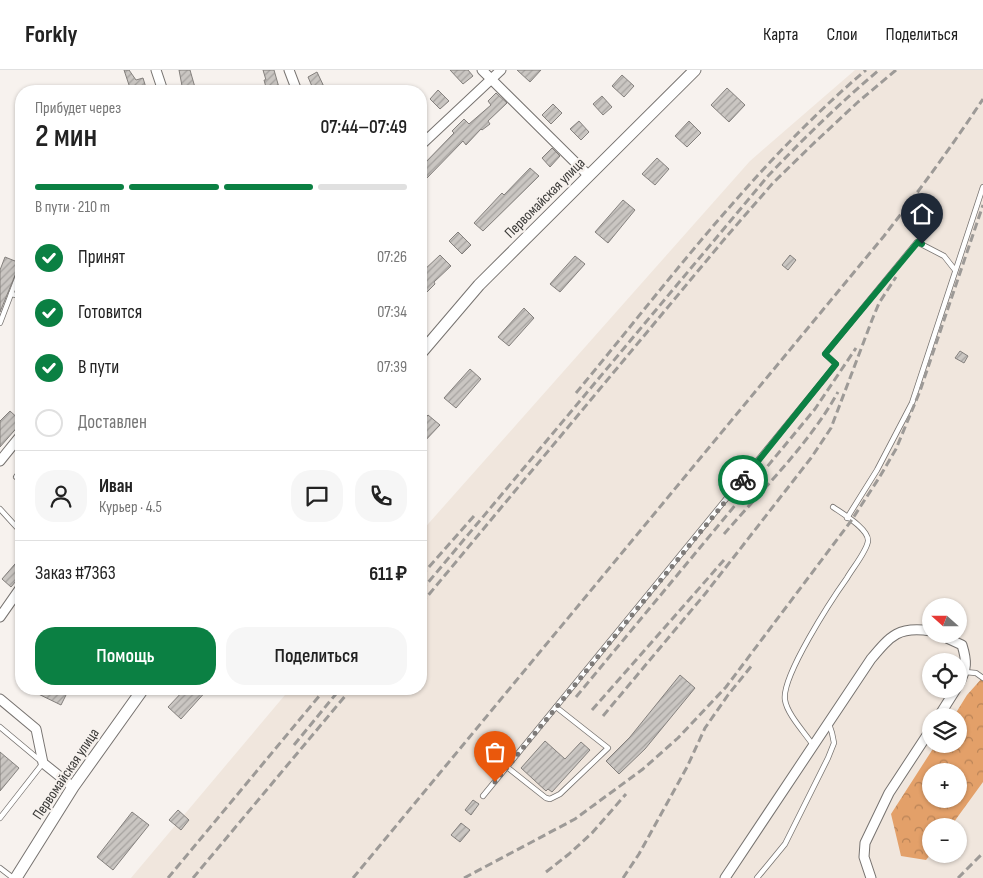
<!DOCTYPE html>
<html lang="ru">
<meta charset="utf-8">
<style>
body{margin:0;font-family:"Sofia Sans Condensed",sans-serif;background:#f6f6f6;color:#222;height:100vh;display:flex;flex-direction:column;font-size:19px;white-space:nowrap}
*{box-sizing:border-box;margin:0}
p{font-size:16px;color:#767676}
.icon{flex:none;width:28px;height:28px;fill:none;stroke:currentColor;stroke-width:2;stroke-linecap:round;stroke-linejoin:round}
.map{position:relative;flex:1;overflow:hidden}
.sheet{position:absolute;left:15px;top:15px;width:412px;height:610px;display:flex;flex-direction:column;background:#fff;border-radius:20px;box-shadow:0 1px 4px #0004}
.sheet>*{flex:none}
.needle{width:32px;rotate:291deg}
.tools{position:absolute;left:922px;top:528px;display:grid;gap:10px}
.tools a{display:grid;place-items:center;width:45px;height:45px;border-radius:50%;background:#fff;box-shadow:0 1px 4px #0004;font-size:25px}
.pin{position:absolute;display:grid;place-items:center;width:42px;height:42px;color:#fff;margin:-51px -21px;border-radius:50% 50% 50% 0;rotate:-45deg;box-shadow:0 0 5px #0007}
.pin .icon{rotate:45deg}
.courier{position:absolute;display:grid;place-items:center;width:50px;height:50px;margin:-25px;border:4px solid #0b8043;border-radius:50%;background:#fff;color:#222;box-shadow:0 1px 6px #0007}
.headline em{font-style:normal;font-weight:600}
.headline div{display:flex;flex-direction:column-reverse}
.headline{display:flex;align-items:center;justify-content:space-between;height:85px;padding:0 20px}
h1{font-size:32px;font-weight:600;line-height:38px}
.bar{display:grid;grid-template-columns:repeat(4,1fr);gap:8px 5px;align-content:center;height:60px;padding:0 20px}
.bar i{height:6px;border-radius:4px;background:#e0e0e0}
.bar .active{background:#0b8043}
.bar p{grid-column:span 4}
.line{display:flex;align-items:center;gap:12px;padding:0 20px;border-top:1px solid #e0e0e0}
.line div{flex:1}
.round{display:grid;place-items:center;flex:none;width:52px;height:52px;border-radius:20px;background:#f6f6f6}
ol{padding:0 20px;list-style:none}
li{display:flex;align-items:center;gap:15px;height:55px}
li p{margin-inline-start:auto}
li .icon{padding:5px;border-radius:50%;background:#0b8043;color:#fff;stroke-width:4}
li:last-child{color:#767676}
li i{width:28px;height:28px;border:2px solid #e0e0e0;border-radius:50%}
.primary-button{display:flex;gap:10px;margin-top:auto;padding:10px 20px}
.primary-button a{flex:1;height:58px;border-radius:20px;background:#0b8043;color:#fff;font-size:20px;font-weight:600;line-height:58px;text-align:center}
.primary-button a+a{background:#f6f6f6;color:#222}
header{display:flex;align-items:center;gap:30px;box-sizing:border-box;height:70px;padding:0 25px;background:#fff;border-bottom:1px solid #e0e0e0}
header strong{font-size:24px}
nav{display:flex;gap:28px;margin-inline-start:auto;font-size:18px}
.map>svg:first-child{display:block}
</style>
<header>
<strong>Forkly</strong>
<nav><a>Карта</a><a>Слои</a><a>Поделиться</a></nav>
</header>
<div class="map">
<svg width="983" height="808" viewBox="0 0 983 808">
<defs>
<pattern id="forest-crowns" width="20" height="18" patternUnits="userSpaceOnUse" patternTransform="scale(1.25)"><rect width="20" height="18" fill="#e3a069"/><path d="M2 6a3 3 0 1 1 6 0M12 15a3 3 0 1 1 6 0" fill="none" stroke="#b98357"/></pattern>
<pattern id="building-hatch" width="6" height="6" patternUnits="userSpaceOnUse" patternTransform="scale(1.25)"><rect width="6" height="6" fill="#cac6c2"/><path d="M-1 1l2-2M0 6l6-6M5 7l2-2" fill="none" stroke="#a5a29f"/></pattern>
</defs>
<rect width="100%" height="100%" fill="#f7f2ee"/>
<path fill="#f0e6dd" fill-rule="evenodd" d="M 855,0 L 983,0 L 983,808 L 131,808 L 290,619 L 421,619 L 421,462 L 750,91 ZM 931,536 L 959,536 L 959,564 L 931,564 ZM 931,591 L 959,591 L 959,619 L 931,619 ZM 931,646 L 959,646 L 959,674 L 931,674 ZM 931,701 L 959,701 L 959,729 L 931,729 ZM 931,756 L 959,756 L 959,784 L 931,784 Z"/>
<path fill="url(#forest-crowns)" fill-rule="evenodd" d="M 983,607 L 983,712 L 951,756 L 931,756 L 931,784 L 926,790 L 901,786 L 891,744 L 936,674 L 959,674 L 959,646 L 954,646 L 967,625 ZM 931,701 L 959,701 L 959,729 L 931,729 Z"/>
<g fill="url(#building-hatch)" stroke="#84807d">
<path d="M 124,0 L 129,0 L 136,10 L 143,8 L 147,21 L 131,21 Z"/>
<path d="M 179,0 L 190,0 L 196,21 L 183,21 Z"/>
<path d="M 263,0 L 274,0 L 280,21 L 267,21 L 264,10 L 266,10 Z"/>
<path d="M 450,0 L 468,0 L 473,6 L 463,14 Z"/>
<path d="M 517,0 L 541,0 L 530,12 Z"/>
<path d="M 317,2 L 326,21 L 314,21 L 308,7 Z"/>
<path d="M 622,5 L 634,16 L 624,27 L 612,16 Z"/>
<path d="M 727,18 L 745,35 L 729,52 L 711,35 Z"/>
<path d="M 438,20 L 449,31 L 440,39 L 430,29 Z"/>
<path d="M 496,23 L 507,33 L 488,51 L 490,54 L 482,60 L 481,59 L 466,75 L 463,71 L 425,110 L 421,106 L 421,97 L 454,63 L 452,61 L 464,49 L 469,54 L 491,35 L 488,31 Z"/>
<path d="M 602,26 L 612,37 L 603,45 L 593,34 Z"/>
<path d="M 553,34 L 562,43 L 551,54 L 542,45 Z"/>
<path d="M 579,51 L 589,62 L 581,70 L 570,59 Z"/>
<path d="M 689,51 L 701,63 L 687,77 L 675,66 Z"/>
<path d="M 552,78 L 560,86 L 550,97 L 542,88 Z"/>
<path d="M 657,88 L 669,99 L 655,115 L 642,104 Z"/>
<path d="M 530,98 L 539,106 L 483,161 L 474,153 L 502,123 L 504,125 Z"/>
<path d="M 623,130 L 635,140 L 608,173 L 595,162 Z"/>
<path d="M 458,162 L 471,175 L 462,184 L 449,171 Z"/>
<path d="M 440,185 L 451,196 L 434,212 L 435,214 L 421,228 L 421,203 Z"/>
<path d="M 790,185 L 796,190 L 788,200 L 782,195 Z"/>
<path d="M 575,186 L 585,194 L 560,222 L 550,214 Z"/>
<path d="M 5,187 L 20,193 L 0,242 L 0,200 Z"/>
<path d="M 524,238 L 534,248 L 509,276 L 498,267 Z"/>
<path d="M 960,281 L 968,286 L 964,293 L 955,288 Z"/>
<path d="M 470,299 L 481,309 L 456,338 L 444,328 Z"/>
<path d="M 10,341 L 21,351 L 21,353 L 0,377 L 0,351 Z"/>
<path d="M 428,345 L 440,355 L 421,375 L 421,353 Z"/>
<path d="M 21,487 L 21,505 L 11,517 L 2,509 Z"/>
<path d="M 680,605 L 695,618 L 645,679 L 619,704 L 606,691 L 630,667 Z"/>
<path d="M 28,619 L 69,619 L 61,635 Z"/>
<path d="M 185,619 L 208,619 L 181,649 L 168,637 Z"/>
<path d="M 545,671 L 565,689 L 581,672 L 590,680 L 552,722 L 548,719 L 546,721 L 521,698 Z"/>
<path d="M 0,682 L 19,698 L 0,721 Z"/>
<path d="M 473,730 L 479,734 L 471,745 L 465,740 Z"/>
<path d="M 178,740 L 189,750 L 181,760 L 169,750 Z"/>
<path d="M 132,742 L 149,755 L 113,800 L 97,787 Z"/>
<path d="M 461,753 L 470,760 L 460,772 L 451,765 Z"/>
</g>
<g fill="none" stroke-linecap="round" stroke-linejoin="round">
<defs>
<g id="lane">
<path d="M 11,224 L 21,226"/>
<path d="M 0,253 L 21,198"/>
<path d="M 16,407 L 21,400"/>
<path d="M 0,439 L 21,462"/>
<path d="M 847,448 L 877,400 L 912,333 L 983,117"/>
<path d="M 965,602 L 976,603 L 983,608"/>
<path d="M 0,657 L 43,693 L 0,748"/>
<path d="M 813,675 C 805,663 787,644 785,630 C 781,607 832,529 847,508 C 852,499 867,481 868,471 C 869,459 843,444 833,437"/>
<path d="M 507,697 L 546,728 L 550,729 L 560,724 L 608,678 L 556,637"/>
<path d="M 483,726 L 825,308 L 836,294 L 825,284 L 917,172 L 944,186 L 955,200"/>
<path d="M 0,798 L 13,808"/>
<path d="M 757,808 L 785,774 L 828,688 L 834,673 L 832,663 L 829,654"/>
</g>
<g id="street">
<path d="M 156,0 L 163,21"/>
<path d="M 289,0 L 297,21"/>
<path d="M 482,0 L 589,106"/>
<path d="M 421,75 L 501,0"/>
<path d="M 0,391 L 21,365"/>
<path d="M 0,547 L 21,517"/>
<path d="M 938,564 L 962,575 C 967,591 967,599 959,614"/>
<path d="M 0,629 L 36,659 L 43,693 L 73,717"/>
<path d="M 939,646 L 956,619"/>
<path d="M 725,808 L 871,589 C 891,565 899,556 931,561"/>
<path d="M 871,808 L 864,787 L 865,773 L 889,723 L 931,659"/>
</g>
<g id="secondary">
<path d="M 421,283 L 479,215 L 695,0"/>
<path d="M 16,808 L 73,717 L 143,619"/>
</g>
</defs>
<use href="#lane" stroke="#777370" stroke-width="6"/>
<use href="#street" stroke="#777370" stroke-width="11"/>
<use href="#secondary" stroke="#777370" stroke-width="13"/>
<use href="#lane" stroke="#fff" stroke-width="4.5"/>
<use href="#street" stroke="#fff" stroke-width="9"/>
<use href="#secondary" stroke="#fff" stroke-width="11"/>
<g stroke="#9d9a97" stroke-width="3" stroke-dasharray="8 4" stroke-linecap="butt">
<path d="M 576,323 C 668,212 756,93 866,0"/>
<path d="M 724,464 C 762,420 810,373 838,322"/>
<path d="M 421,506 L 474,446"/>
<path d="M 421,521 L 768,106 C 803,69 840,33 879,0"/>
<path d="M 421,534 L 727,166 L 773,113 L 813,74 L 858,32 L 896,0"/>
<path d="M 576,627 L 815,339 L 856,278"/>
<path d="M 592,640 L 724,490"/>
<path d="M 603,646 L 705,524 L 811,388 L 831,358 L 872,250 L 879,233 L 896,207"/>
<path d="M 294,675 L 340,619"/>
<path d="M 546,802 L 569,784 L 592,763 L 626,724"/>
<path d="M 168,808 L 325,619"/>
<path d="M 193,808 L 351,619"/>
<path d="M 353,808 L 884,166 C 919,121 952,76 983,29"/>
<path d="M 464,808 L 575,749 L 643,699 L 678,668 L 726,617 L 851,451 L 879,408 L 896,379 L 920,321 L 983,135"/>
<path d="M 623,808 L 639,784 L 687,697 L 705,658 L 728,625 L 753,594"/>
<path d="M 958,808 L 983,783"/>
</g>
</g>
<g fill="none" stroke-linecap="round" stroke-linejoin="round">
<path stroke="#7d7a78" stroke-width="5" stroke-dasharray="0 9" d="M 495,712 L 743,410"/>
<path stroke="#0b8043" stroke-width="6" d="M 743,410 L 836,294 L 825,284 L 918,172 L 922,174"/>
</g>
<g text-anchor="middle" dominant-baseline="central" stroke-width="4.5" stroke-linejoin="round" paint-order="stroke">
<g font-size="15" fill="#3b3a38" stroke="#f7f2ee">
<text transform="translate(545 128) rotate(-45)">Первомайская улица</text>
<text transform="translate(66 704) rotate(-56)">Первомайская улица</text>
</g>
</g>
</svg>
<div class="tools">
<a><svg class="needle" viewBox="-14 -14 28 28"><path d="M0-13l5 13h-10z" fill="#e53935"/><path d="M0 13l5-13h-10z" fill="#767676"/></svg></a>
<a><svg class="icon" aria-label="locate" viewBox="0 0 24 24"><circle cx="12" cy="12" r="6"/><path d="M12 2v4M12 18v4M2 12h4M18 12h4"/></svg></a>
<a><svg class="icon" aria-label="layers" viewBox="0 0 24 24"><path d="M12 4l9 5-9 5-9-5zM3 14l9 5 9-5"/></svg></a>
<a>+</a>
<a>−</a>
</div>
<div class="pin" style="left:495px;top:712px;background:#ea580c"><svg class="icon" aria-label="bag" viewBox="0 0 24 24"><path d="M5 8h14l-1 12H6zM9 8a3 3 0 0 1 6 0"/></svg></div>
<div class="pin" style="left:922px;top:174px;background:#1f2937"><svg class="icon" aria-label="home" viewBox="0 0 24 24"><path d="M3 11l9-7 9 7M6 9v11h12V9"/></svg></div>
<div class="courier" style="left:743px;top:410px"><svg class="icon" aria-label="bike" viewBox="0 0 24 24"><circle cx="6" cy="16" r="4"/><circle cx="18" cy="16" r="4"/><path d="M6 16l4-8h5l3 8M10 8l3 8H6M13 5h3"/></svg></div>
<section class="sheet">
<div class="headline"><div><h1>2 мин</h1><p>Прибудет через</p></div><em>07:44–07:49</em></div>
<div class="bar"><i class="active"></i><i class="active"></i><i class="active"></i><i></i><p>В пути · 210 m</p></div>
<ol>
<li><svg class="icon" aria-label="check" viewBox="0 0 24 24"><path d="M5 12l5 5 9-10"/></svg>Принят<p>07:26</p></li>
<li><svg class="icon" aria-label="check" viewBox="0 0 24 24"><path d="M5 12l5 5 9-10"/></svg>Готовится<p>07:34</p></li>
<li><svg class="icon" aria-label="check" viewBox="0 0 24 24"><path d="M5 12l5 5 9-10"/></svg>В пути<p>07:39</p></li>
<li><i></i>Доставлен</li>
</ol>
<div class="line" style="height:90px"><a class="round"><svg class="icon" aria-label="person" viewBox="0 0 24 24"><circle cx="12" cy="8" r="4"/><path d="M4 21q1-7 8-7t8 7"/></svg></a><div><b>Иван</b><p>Курьер · 4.5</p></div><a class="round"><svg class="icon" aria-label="chat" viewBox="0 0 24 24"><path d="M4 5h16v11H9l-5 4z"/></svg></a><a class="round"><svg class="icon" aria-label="phone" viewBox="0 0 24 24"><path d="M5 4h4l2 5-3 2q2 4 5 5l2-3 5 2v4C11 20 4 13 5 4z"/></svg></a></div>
<div class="line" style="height:65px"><div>Заказ #7363</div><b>611 ₽</b></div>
<div class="primary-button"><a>Помощь</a><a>Поделиться</a></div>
</section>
</div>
